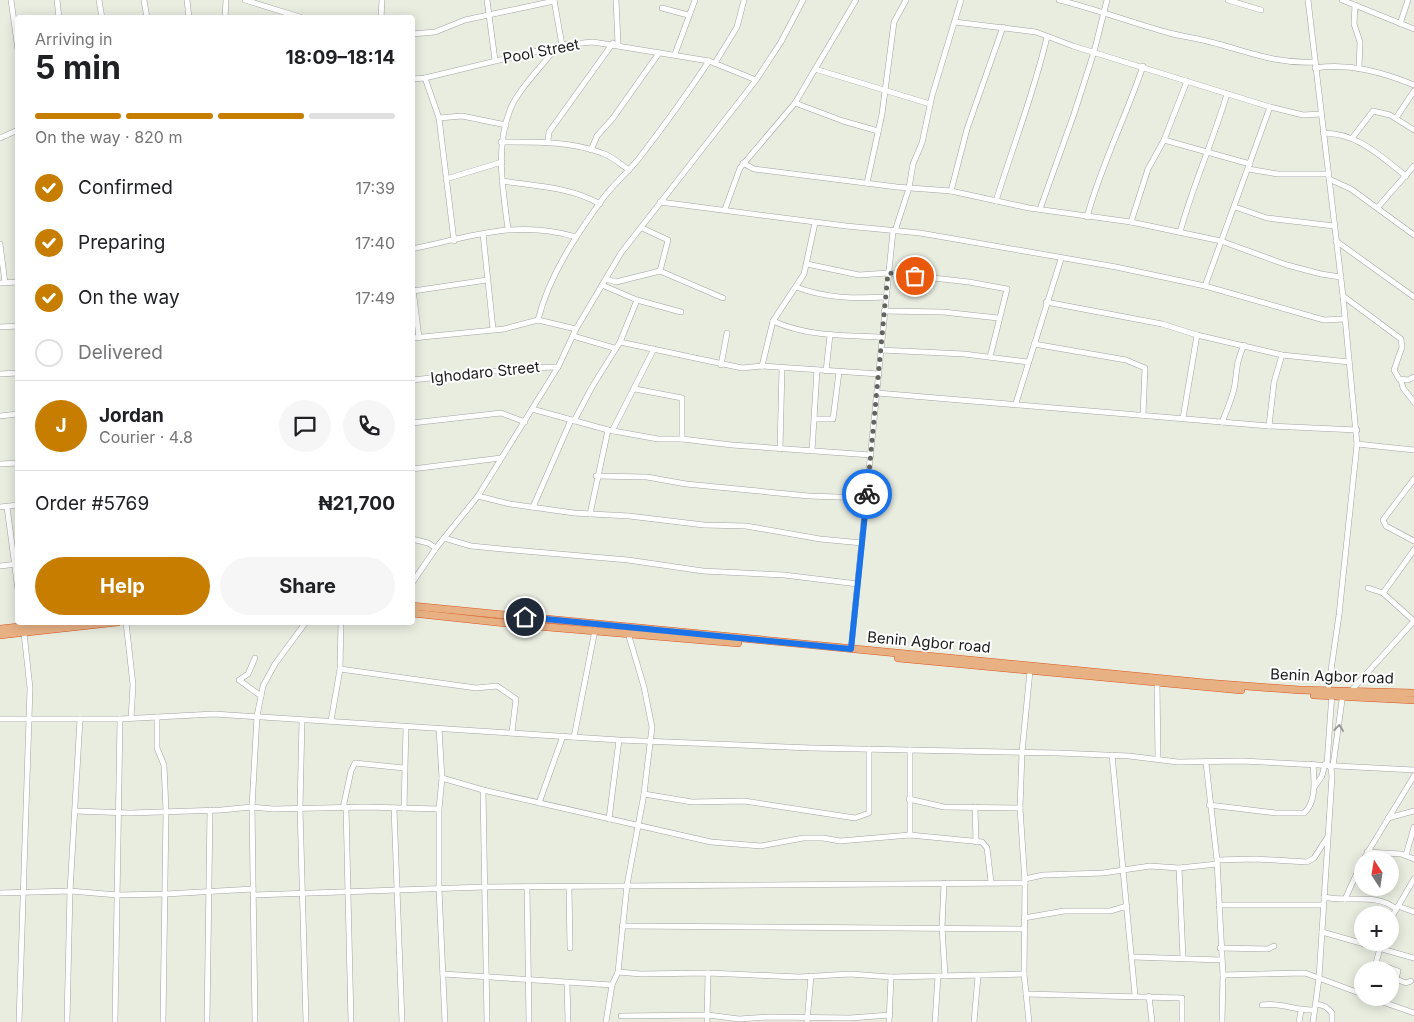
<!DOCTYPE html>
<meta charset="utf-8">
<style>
body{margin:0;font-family:Inter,sans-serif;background:#f6f6f6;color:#202124;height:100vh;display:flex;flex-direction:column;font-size:19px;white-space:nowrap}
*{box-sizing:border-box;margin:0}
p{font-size:16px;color:#757577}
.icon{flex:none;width:28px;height:28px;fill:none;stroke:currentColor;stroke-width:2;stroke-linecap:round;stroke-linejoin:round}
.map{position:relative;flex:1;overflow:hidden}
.details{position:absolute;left:15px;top:15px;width:400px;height:610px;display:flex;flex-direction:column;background:#fff;border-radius:5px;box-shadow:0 2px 12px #0003}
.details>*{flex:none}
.needle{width:32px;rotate:348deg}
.buttons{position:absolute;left:1354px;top:851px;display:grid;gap:10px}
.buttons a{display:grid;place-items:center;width:45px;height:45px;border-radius:50%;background:#fff;box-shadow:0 2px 12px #0003;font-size:25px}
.pin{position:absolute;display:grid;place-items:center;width:42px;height:42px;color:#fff;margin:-21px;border:2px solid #fff;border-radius:50%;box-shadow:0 1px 5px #0007}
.courier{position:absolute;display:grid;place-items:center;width:50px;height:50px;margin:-25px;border:4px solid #1a73e8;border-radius:50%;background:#fff;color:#222;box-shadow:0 1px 6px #0007}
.headline em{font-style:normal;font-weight:700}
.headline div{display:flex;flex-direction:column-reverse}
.headline{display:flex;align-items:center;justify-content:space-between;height:85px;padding:0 20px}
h1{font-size:32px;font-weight:700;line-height:38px}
.bar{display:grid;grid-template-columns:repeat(4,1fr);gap:8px 5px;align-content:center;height:60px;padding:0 20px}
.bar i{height:6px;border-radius:4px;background:#e0e0e0}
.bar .on{background:#c67d00}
.bar p{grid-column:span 4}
.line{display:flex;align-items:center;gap:12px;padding:0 20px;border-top:1px solid #e0e0e0}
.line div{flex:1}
.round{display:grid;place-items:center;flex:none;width:52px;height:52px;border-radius:26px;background:#f6f6f6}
ol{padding:0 20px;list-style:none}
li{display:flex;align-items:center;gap:15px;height:55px}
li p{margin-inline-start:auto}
li .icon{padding:5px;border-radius:50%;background:#c67d00;color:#fff;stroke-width:4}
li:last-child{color:#757577}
li i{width:28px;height:28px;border:2px solid #e0e0e0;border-radius:50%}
.primary-button{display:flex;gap:10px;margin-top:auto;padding:10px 20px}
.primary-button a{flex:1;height:58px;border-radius:30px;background:#c67d00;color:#fff;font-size:20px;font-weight:700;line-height:58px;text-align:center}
.primary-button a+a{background:#f6f6f6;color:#202124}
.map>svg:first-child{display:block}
</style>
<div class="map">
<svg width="1414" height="1022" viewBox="0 0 1414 1022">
<rect width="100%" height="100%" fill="#e9ede0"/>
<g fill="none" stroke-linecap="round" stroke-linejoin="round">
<defs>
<g id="minor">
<path d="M 11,0 L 18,50"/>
<path d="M 57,0 L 59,18"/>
<path d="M 99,0 L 102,18"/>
<path d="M 144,0 L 147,18"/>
<path d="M 187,0 L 189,18"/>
<path d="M 245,0 L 303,18"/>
<path d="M 487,0 L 495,60"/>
<path d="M 554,0 L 562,45"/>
<path d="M 616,0 L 618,44"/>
<path d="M 1059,0 C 1096,9 1132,23 1169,33 C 1185,37 1202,39 1218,44 C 1252,53 1278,64 1315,62"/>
<path d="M 1228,0 L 1261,10"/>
<path d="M 1308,0 L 1343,296 L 1357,444 L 1339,615 L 1328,691"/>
<path d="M 1342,0 L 1414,29"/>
<path d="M 1355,5 L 1354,24 L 1360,42 L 1359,68"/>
<path d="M 662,8 L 688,15"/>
<path d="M 225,18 L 226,0"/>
<path d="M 381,18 L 382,0"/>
<path d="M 955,22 L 1036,32 L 1073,46 L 1270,107 L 1205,286"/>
<path d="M 1400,24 L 1408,0"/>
<path d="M 412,34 L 435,32 L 465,20 L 554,1"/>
<path d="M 675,54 L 695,0"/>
<path d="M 715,63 L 737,27 L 744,0"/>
<path d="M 1315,68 C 1350,63 1382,72 1414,85"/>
<path d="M 815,69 L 930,104"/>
<path d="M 425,78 L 439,118 L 454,241"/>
<path d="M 412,79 L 425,78 L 562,45 L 593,42 L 709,61 L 756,80"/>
<path d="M 795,103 L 843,121 L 878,131"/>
<path d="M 1270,107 L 1303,115 L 1321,114"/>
<path d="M 439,118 L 462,116 L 506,125"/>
<path d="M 1396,118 L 1414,91"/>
<path d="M 1323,133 C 1358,133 1380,156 1406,176"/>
<path d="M 1353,137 L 1373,111 L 1390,115 L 1414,130"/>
<path d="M 0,138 L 18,130"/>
<path d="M 1164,140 L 1250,164"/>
<path d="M 548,141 L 549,132 L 613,43"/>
<path d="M 501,142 C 535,142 570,141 602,153 C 612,156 620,164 629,170"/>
<path d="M 591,150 L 597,136 L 613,118 L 659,53"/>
<path d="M 743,163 L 754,169 L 897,187 L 951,191 L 1029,208 L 1131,222 L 1221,241 L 1287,265 L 1321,274 L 1341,277"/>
<path d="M 1248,169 L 1278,174 L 1328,174"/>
<path d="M 446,179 L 502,162"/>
<path d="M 1329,179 L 1351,189 L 1414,235"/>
<path d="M 502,181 C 535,186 571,187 600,204"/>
<path d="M 867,183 L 882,114 L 894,22 L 906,0"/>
<path d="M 951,191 L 967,129 L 1003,27"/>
<path d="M 996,201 C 1013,146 1034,93 1047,37"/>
<path d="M 660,202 L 846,226 L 920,233 L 1116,267 L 1205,286 L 1324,320 L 1344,319"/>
<path d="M 1235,207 L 1267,218 L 1334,226"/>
<path d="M 1378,207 L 1414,166"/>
<path d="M 725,209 L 740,168 L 795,103 L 856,0"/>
<path d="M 1040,209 L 1074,114 L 1094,52 L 1107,0"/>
<path d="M 1087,217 C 1101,165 1126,117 1143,66"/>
<path d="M 1131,222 L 1148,169 L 1164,140 L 1187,81"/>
<path d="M 642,228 L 668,240 L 660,271"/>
<path d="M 508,229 C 503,190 495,148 510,110 C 516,93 539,69 551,54 L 551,48"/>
<path d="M 895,231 L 909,188 L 913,164 L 922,143 L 932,96 L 961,0"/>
<path d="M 1180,232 C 1193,185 1213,141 1227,94"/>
<path d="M 483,234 L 493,329"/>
<path d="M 1336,241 L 1414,297"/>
<path d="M 0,244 L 5,283"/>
<path d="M 412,249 C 470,237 517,219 576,237"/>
<path d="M 807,264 L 859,275 L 888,273 L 969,282 L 1007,289 L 990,357"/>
<path d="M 606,279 L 616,282 L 660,271 L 723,298"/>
<path d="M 0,283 L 18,282"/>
<path d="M 602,285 L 637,300 L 681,312"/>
<path d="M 796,287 C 825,298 854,299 886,297"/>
<path d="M 413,289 L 419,338"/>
<path d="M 413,291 L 487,280"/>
<path d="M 1343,296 L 1401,339 L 1402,347 L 1394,370 L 1399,379 L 1408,380 L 1414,377"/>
<path d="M 1046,302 L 1162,324 L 1197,335 L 1282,355 L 1349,362"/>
<path d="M 884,311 L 943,312 L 998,318"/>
<path d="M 538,320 C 549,275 577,234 604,197 C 615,183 629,171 640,157 C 664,126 687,94 709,61"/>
<path d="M 773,321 C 808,337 845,335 882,337"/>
<path d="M 0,327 L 18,326"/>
<path d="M 573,336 L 614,348"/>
<path d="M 412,338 L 504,329 L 538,320 L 576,329"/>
<path d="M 620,342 L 637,300"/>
<path d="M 1034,344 L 1126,360 L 1145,368 L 1143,415"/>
<path d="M 881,350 L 964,354 L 1028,362"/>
<path d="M 721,365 L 727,333"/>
<path d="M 762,366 L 773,321 L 804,274 L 815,223"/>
<path d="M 826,371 L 830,335"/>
<path d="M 0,374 L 18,373"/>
<path d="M 412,380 L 523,368 L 558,367"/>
<path d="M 1401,380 L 1403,388 L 1414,402"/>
<path d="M 635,389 L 682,398 L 682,439"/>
<path d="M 877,393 L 1269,426 L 1357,430"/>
<path d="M 1016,403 L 1061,259"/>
<path d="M 532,409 L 608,430 L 658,439 L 682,439 L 732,445 L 871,455"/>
<path d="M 0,416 L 18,414"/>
<path d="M 1183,418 L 1197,335"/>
<path d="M 815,419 L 833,419 L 839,372"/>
<path d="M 574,421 L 592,387 L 620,342 L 742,368 L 762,366 L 879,374"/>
<path d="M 1222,422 C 1227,410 1233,397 1235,384 C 1237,367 1237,360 1244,345"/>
<path d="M 412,423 L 501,413 L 525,422"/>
<path d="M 1269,426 L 1274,382 L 1282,355"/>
<path d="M 612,431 L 654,349"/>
<path d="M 1357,444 L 1414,450"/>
<path d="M 780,449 L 782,368"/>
<path d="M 812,451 L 817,370"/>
<path d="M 0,464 L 18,463"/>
<path d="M 412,469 L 501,458"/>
<path d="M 596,476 L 647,477 L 686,484 L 809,496 L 867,498"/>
<path d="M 1414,479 L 1383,520 L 1386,526 L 1414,541"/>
<path d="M 478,496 L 510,504 L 574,513 L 629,516 L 704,525 L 746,526 L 820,539 L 862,543"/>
<path d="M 0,507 L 18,505"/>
<path d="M 7,507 L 18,590"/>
<path d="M 533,507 L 571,420"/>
<path d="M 590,514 L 608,430"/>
<path d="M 444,538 L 471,546 L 513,550 L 628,560 L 703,571 L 784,575 L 858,584"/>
<path d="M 412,539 L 428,543 L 436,548"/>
<path d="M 0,566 L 17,564"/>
<path d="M 412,583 L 436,548 L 478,496 L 558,367 L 576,329 L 621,253 L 756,80 L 781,42 L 803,0"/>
<path d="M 1383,593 L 1414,550"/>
<path d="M 126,622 L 133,685 L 131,718"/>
<path d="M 851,649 L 893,231"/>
<path d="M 255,658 L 248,674 L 239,680 L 261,696"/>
<path d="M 340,669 L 476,688 L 497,686 L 516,699 L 512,732"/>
<path d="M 1157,683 L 1158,759"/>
<path d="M 1350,692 L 1414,621 L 1383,593 L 1368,588"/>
<path d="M 157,717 L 157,748 L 164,765 L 166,811 L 163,1022"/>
<path d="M 0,719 L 120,719 L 214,714 L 619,740 L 811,748 L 1058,753 L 1129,756 L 1178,762 L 1242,761 L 1414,770"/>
<path d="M 302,720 L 300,808 L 306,1022"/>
<path d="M 331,721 L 340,669 L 341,622"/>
<path d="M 439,729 L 442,778 L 439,809 L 439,889 L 445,1022"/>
<path d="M 574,737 L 595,630"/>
<path d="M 1112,755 L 1135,995"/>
<path d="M 1206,763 L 1217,860 L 1223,975 L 1222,1022"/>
<path d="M 1333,766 L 1343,693"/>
<path d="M 442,778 L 483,790 L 711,842 L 761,846 L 803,838 L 823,838 L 840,841 L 910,835 L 982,842 L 987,848 L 991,882"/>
<path d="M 1315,786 L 1322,776 L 1325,764"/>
<path d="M 483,790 L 487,1022"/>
<path d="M 644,794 L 692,802 L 744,801 L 855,818 L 869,813 L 869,749"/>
<path d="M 909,799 L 944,807 L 1020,808"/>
<path d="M 539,803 L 563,736"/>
<path d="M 1209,805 L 1276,813 L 1304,813 C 1317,802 1314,779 1313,764"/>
<path d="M 346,807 L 351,1022"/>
<path d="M 975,807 L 976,842"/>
<path d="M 343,808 L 351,771 L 355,763 L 404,768"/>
<path d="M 394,808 L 402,1022"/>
<path d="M 404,808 L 406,727"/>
<path d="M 75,811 L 130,813 L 221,810 L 252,807 L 273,809 L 366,807 L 439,809"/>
<path d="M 1388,818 L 1414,811"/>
<path d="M 609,819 L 619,740"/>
<path d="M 910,835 L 910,750"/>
<path d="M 1367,852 L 1401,854 L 1414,859"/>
<path d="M 1406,855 L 1414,827"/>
<path d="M 1217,860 L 1255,859 L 1307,862 L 1314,858 L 1327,838"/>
<path d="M 1363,860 L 1414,776"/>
<path d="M 1179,868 L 1183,958"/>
<path d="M 1025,879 L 1043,875 L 1103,873 L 1150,866 L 1179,868 L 1217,864"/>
<path d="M 944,883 L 942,927 L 945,976"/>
<path d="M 527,887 L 529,1022"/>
<path d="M 569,888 L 570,948"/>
<path d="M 0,893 L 70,891 L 118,895 L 166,894 L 253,889"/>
<path d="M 253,895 L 484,887 L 1025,883"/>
<path d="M 1324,897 C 1348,903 1376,892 1396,909"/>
<path d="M 1345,899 L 1362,862"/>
<path d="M 1219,905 L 1323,905"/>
<path d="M 1398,906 L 1414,912"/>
<path d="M 1024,918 L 1064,911 L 1110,911 L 1127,906"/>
<path d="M 1390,920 L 1414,879"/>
<path d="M 622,926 L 1023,929"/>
<path d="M 1322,932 L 1414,958"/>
<path d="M 1220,948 L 1268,949 L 1274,946"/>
<path d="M 1380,948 L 1376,963 L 1398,971 L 1396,979 L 1406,983 L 1411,981"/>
<path d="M 1133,957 L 1221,960"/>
<path d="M 618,972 L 641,974 L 708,973 L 799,977 L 850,974 L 891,977 L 1024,974"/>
<path d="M 443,974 L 612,985"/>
<path d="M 1223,975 L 1305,973 L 1362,994"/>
<path d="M 567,982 L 568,1022"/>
<path d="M 1026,994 L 1182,998 L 1182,1022"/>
<path d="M 1149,996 L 1152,1022"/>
<path d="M 1371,998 L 1414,1013"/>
<path d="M 1316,1004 C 1324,1005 1327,1007 1332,1013 L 1332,1022"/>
<path d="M 1262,1005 C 1280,1002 1296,1011 1314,1010"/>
<path d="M 621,1016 L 708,1015 L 739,1019 L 769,1017 L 850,1018 L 890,1015"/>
<path d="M 19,1022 L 30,688 L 24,633"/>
<path d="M 67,1022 L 70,891 L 80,719"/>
<path d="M 115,1022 L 120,719"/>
<path d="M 207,1022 L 210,810"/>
<path d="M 255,1022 L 252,807 L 257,716 L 263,686 L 275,664 L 306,622"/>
<path d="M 606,1022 L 612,985 L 618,972 L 627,885 L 644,794 L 652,727 L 644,687 L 628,633"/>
<path d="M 707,1022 L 708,973"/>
<path d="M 807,1022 L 811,976"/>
<path d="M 889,1022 L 891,977"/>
<path d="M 935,1022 L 938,976"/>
<path d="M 974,1022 L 978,976"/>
<path d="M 1029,1022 L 1024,974 L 1025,883 L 1020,808 L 1022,752 L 1030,671"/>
<path d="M 1299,1022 L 1301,1011"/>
<path d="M 1313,1022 L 1319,978 L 1332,776 L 1331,768 L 1327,764 L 1332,693"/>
</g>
<g id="highway">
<path d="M 412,606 L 1206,683 L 1300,690 L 1414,693"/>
<path d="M 412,613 L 524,625 L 738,643"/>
<path d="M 0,629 L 63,622"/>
<path d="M 0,635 L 118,622"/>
<path d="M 898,658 L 1241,690"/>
<path d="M 1314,695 L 1414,700"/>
</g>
</defs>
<use href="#minor" stroke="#a2a2a2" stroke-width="6"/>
<use href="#highway" stroke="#db541e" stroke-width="8"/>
<use href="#minor" stroke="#fff" stroke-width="5"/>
<use href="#highway" stroke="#e8b184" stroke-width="7"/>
</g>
<defs><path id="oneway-chevron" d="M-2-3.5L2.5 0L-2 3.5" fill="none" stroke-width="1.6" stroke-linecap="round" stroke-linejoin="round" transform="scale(1.25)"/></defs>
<use stroke="#989898" href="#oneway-chevron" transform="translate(1339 728) rotate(-84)"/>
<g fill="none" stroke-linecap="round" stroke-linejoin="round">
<path stroke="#636460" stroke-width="5" stroke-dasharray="0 9" d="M 867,494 L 888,273 L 915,276"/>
<path stroke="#1a73e8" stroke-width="6" d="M 525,617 L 851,649 L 867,494"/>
</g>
<g text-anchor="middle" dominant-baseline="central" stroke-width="4" stroke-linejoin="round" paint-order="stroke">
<g font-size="15" fill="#1b1b1b" stroke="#fff">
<text transform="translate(541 51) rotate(-11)">Pool Street</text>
<text transform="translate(485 372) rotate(-6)">Ighodaro Street</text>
<text transform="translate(929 642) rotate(5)">Benin Agbor road</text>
<text transform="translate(1332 676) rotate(2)">Benin Agbor road</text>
</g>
</g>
</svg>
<div class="buttons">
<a><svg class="needle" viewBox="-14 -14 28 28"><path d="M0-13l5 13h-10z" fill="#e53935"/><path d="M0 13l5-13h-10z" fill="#757577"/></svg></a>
<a>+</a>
<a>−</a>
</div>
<div class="pin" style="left:915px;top:276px;background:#ea580c"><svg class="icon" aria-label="bag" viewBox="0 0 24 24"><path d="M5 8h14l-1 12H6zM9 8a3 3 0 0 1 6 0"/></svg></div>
<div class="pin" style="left:525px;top:617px;background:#1f2937"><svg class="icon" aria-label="home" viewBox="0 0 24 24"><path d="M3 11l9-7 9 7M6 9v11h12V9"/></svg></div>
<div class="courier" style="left:867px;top:494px"><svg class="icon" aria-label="bike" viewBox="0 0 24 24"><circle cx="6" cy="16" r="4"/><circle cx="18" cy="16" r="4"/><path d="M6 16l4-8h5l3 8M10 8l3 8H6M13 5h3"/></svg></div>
<section class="details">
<div class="headline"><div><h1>5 min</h1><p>Arriving in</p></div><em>18:09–18:14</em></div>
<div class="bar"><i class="on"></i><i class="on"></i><i class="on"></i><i></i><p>On the way · 820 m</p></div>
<ol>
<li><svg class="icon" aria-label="check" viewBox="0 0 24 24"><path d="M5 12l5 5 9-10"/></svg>Confirmed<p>17:39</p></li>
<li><svg class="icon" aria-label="check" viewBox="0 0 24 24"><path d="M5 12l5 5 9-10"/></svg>Preparing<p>17:40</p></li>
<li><svg class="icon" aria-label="check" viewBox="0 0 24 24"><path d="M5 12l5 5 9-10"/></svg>On the way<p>17:49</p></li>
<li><i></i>Delivered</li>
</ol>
<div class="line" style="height:90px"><b class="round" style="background:#c67d00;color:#fff">J</b><div><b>Jordan</b><p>Courier · 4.8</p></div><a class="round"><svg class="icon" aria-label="chat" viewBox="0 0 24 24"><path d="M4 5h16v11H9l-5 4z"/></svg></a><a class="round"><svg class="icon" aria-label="phone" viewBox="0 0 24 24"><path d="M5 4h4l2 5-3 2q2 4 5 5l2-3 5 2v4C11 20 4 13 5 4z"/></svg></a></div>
<div class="line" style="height:65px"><div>Order #5769</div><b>₦21,700</b></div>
<div class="primary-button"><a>Help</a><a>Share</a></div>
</section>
</div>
